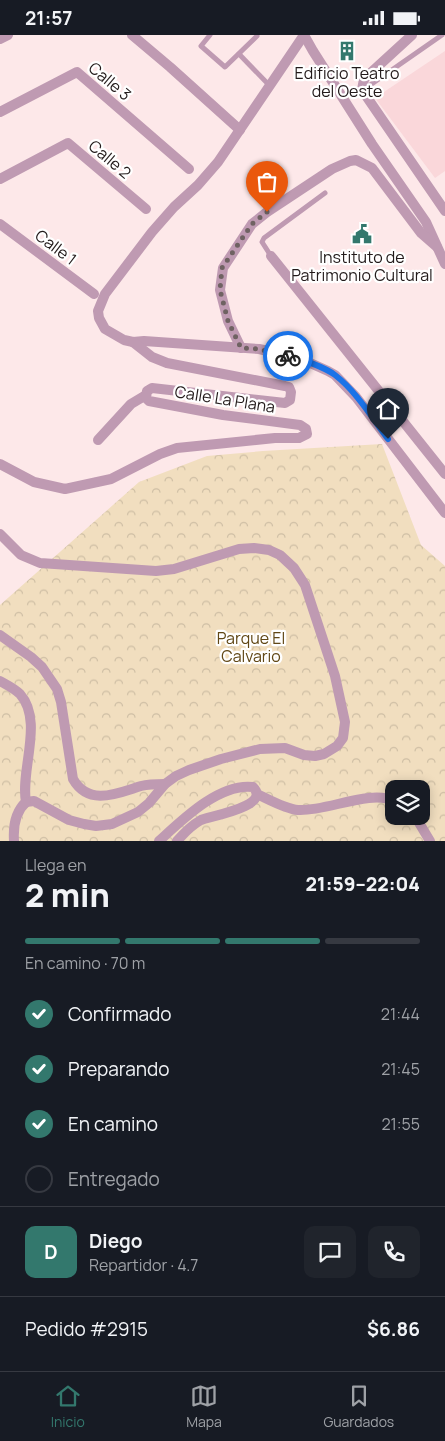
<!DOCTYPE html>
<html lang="es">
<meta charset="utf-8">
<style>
body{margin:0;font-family:Manrope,sans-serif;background:#20242c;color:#f1f3f6;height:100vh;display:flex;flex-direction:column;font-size:19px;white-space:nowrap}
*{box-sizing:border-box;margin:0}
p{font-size:16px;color:#9ea1a6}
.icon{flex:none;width:28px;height:28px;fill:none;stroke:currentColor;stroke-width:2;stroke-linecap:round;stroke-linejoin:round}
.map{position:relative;height:806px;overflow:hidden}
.drawer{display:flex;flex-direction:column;background:#171b24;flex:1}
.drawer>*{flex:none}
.controls{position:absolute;left:385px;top:745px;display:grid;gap:10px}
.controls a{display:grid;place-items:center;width:45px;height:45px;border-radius:10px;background:#171b24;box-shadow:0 2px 12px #0003;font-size:25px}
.pin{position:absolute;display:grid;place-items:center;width:42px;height:42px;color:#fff;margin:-51px -21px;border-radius:50% 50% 50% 0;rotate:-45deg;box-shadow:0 0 5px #0007}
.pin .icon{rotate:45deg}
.courier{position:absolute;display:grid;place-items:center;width:50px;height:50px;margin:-25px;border:4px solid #1a73e8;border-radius:50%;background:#fff;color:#222;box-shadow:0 1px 6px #0007}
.summary em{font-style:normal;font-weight:800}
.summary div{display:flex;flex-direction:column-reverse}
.summary{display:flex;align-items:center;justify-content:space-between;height:85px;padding:0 25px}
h1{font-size:32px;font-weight:800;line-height:38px}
.bar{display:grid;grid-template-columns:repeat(4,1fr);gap:8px 5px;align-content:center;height:60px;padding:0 25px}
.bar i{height:6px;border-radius:4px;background:#363941}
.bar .on{background:#33786d}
.bar p{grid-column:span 4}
.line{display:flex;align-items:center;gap:12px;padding:0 25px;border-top:1px solid #363941}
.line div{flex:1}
.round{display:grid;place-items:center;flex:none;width:52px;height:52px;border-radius:10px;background:#20242c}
ol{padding:0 25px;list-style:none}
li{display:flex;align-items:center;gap:15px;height:55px}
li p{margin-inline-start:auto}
li .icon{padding:5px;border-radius:50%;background:#33786d;color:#fff;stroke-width:4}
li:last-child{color:#9ea1a6}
li i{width:28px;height:28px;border:2px solid #363941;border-radius:50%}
.status{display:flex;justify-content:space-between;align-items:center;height:35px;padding:0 25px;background:#171b24;direction:ltr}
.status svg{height:14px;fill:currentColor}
.tab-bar{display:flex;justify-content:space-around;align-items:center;height:70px;border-top:1px solid #363941;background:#171b24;font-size:14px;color:#9ea1a6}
.tab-bar a{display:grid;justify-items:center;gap:2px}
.tab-bar .on{color:#33786d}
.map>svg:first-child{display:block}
</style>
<div class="status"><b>21:57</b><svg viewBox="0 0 49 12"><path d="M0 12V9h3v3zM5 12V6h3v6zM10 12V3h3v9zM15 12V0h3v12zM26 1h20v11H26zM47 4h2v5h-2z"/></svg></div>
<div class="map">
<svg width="445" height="806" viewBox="0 0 445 806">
<defs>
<pattern id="park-crowns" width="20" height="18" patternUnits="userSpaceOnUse" patternTransform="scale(1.25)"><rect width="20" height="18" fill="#f1debf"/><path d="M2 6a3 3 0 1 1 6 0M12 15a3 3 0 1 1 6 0" fill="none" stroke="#cebea4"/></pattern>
</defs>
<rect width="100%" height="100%" fill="#fde8e9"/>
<path fill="#fad7da" d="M 445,16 L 445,136 L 435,143 L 375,63 Z"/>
<path fill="url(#park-crowns)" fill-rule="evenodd" d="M 382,409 L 421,510 L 445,531 L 445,806 L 0,806 L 0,570 L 139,447 L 207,421 L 263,416 ZM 394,754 L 421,754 L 421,781 L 394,781 Z"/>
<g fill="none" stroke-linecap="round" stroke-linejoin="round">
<g stroke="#bf9ab2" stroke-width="5">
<path d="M 210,0 L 201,11 L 225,32 L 257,1"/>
<path d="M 239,19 L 269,50"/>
<path d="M 363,55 L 442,0"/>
<path d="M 271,221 L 262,207 L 264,203 L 325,158"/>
</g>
<g stroke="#bf9ab2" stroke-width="10">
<path d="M 132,0 L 170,32 L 240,95"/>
<path d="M 304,0 L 218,127 L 198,150 L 174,172 L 152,197 L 105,259 L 98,276 L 99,283 L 105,294 L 124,305 L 133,307 L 144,306 L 259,314 L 299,323 L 328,336 L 335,340 L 356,362 L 445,478"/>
<path d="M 304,0 L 313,16 L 372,109 L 426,187 L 445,229"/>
<path d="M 412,0 L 364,44 L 362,55 L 445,176"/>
<path d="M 0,4 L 8,0"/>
<path d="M 0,77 L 77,37 L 189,134"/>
<path d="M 0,144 L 68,108 L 146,174"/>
<path d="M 0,189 L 94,259"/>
<path d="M 271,221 L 445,439"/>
<path d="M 241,313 L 228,286 L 220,255 L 223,233 L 252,189 L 267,177 L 332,134 L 350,126 L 356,125 L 372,133 L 421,198 L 437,212"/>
<path d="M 98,405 L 131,369 L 146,360"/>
<path d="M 0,429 L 34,447 L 65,454 L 111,444 L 160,419 L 177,413 L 275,403 L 299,403 L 307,399 L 306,394 L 300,390 L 223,380 L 149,366 L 146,363 L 147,356 L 152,353 L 285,368 L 290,365 L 291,357 L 289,352 L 285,351 L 167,328 L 152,322 L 133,307"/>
<path d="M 0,499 L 21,520 L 40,528 L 156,536 L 174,534 L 239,514 L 254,513 L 269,515 L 280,520 L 294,533 L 305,550 L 335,641 L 345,687 L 343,703 L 337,711 L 324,719 L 315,721 L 304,720 L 285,713 L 260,714 L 221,724 L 189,735 L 176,741 L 165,749 L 149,768 L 138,777 L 112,789 L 96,791 L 84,789 L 69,785 L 34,766 L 26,767"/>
<path d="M 0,600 L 31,622 L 42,632 L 57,654 L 61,667 L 73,744 C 89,772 118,758 141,751 C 149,749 157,749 165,749"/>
<path d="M 0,646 C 7,650 14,653 20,659 C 44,686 20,735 26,767"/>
<path d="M 257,759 C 268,764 286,774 298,775 C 325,777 371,754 394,766"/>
<path d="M 415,781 L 430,806"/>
<path d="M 14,806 C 13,791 15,777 26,767"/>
<path d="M 159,806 C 182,785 219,748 253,752 C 272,771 211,781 201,785 C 192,790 184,798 177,806"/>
</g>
</g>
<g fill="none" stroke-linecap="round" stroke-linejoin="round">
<path stroke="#6f6262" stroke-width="5" stroke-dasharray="0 9" d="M 267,177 L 252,189 L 222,233 L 220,255 L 228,286 L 241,313 L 258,314 L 288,321"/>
<path stroke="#1a73e8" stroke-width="6" d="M 288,321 C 300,323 326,333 335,340 C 357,357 372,383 388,404"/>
</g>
<defs>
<symbol id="building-bare" viewBox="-9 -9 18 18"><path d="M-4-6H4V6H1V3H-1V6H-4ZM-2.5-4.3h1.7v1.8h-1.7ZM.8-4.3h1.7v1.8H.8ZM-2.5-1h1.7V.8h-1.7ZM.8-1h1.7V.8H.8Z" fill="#33786d" stroke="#fff" stroke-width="2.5" paint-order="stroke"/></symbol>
<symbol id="civic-bare" viewBox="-9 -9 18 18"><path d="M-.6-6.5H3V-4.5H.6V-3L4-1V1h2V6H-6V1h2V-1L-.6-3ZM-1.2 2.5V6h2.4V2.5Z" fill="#33786d" stroke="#fff" stroke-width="2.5" paint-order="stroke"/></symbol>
</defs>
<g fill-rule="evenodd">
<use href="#building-bare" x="333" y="2" width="28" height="28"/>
<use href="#civic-bare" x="348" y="185" width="28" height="28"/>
</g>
<g text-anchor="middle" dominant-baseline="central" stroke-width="4.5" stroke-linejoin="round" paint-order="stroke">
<g font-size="16" fill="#221a1a" stroke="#fff">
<text x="347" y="38">Edificio Teatro<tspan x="347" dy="18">del Oeste</tspan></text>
<text x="362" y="222">Instituto de<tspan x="362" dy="18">Patrimonio Cultural</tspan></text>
</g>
<g font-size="16" fill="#221a1a" stroke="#fff">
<text transform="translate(110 46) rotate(40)">Calle 3</text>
<text transform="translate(110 124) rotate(40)">Calle 2</text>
<text transform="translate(56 212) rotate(37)">Calle 1</text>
<text transform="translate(225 364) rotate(9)">Calle La Plana</text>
</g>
<g font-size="16" fill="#614715" stroke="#fff">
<text x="251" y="603">Parque El<tspan x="251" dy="18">Calvario</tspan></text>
</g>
</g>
</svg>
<div class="controls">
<a><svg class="icon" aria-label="layers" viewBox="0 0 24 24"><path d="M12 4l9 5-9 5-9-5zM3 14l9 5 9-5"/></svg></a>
</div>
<div class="pin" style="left:267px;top:177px;background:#ea580c"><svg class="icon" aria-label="bag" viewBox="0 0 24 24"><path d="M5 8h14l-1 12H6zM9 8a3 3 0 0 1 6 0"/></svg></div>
<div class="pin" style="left:388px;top:404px;background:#1f2937"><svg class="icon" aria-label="home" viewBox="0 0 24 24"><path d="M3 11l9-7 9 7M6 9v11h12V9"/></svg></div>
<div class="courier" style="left:288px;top:321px"><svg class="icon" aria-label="bike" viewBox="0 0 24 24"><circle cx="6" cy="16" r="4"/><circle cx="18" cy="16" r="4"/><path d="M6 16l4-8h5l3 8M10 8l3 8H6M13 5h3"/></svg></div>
</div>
<section class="drawer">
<div class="summary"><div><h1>2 min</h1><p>Llega en</p></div><em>21:59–22:04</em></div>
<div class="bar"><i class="on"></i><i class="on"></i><i class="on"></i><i></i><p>En camino · 70 m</p></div>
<ol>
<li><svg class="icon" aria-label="check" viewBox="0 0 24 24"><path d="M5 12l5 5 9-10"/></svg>Confirmado<p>21:44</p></li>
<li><svg class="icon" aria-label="check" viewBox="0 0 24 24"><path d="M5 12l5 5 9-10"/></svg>Preparando<p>21:45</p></li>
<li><svg class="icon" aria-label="check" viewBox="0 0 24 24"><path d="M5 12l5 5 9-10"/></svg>En camino<p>21:55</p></li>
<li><i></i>Entregado</li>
</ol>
<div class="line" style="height:90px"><b class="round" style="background:#33786d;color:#fff">D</b><div><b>Diego</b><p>Repartidor · 4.7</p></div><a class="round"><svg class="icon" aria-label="chat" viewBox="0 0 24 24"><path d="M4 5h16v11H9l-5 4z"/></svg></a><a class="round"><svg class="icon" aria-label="phone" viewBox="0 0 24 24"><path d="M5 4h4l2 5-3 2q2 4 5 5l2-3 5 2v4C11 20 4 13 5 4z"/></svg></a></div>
<div class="line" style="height:65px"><div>Pedido #2915</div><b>$6.86</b></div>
</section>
<nav class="tab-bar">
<a class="on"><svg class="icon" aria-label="home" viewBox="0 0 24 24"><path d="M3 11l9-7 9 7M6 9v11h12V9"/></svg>Inicio</a>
<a><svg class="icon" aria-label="map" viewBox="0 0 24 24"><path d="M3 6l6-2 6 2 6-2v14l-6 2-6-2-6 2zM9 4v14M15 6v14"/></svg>Mapa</a>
<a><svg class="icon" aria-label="saved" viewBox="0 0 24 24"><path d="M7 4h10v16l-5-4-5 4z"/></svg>Guardados</a>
</nav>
